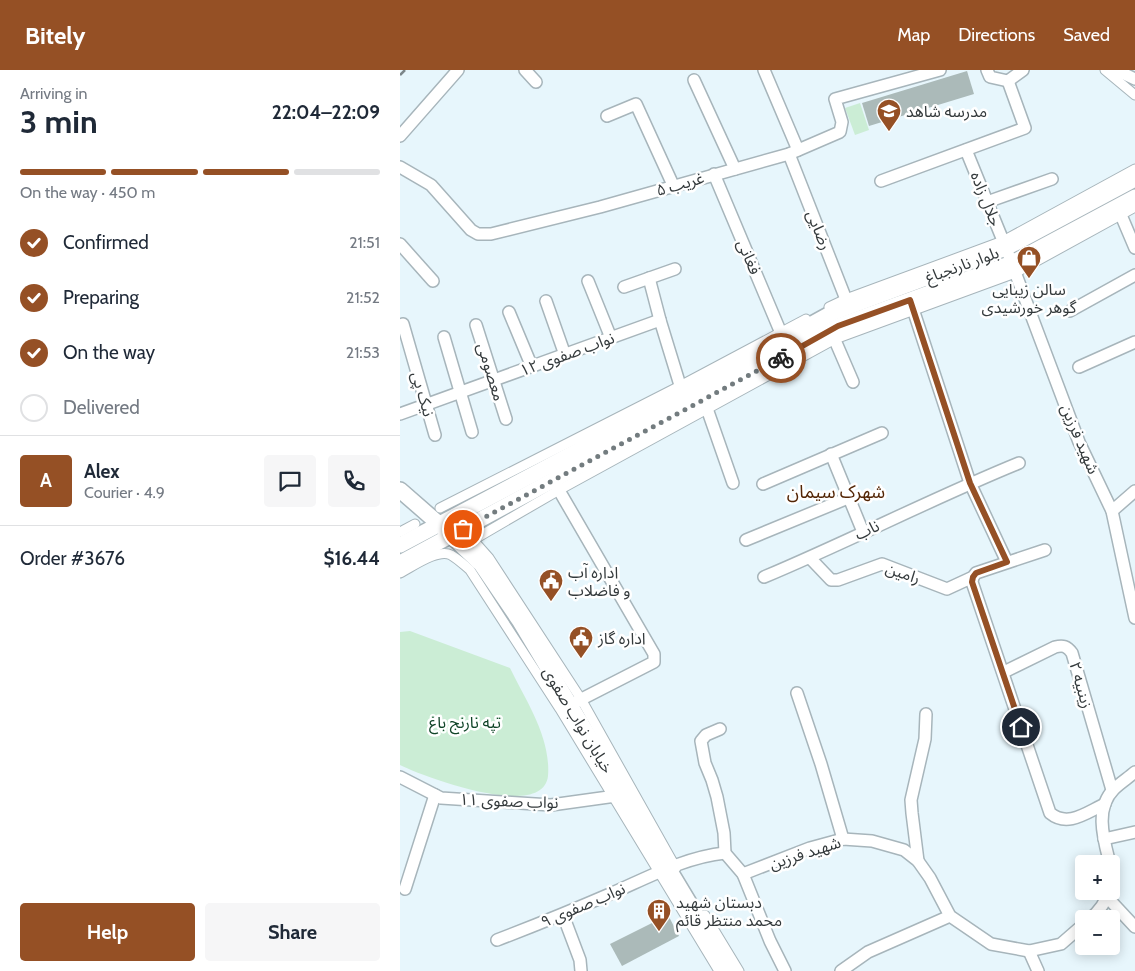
<!DOCTYPE html>
<meta charset="utf-8">
<style>
body{margin:0;font-family:Cabin,"Noto Sans Arabic",sans-serif;background:#f6f6f7;color:#1f2937;height:100vh;display:flex;flex-direction:column;font-size:19px;white-space:nowrap}
*{box-sizing:border-box;margin:0}
p{font-size:16px;color:#747a83}
.icon{flex:none;width:28px;height:28px;fill:none;stroke:currentColor;stroke-width:2;stroke-linecap:round;stroke-linejoin:round}
.map{position:relative;flex:1;overflow:hidden}
.sheet{display:flex;flex-direction:column;background:#fff;width:400px}
.sheet>*{flex:none}
.controls{position:absolute;left:675px;top:785px;display:grid;gap:10px}
.controls a{display:grid;place-items:center;width:45px;height:45px;border-radius:5px;background:#fff;box-shadow:0 2px 12px #0003;font-size:25px}
.pin{position:absolute;display:grid;place-items:center;width:42px;height:42px;color:#fff;margin:-21px;border:2px solid #fff;border-radius:50%;box-shadow:0 1px 5px #0007}
.courier{position:absolute;display:grid;place-items:center;width:50px;height:50px;margin:-25px;border:4px solid #955025;border-radius:50%;background:#fff;color:#222;box-shadow:0 1px 6px #0007}
.summary em{font-style:normal;font-weight:800}
.summary div{display:flex;flex-direction:column-reverse}
.summary{display:flex;align-items:center;justify-content:space-between;height:85px;padding:0 20px}
h1{font-size:32px;font-weight:800;line-height:38px}
.bar{display:grid;grid-template-columns:repeat(4,1fr);gap:8px 5px;align-content:center;height:60px;padding:0 20px}
.bar i{height:6px;border-radius:4px;background:#e0e1e3}
.bar .active{background:#955025}
.bar p{grid-column:span 4}
.line{display:flex;align-items:center;gap:12px;padding:0 20px;border-top:1px solid #e0e1e3}
.line div{flex:1}
.round{display:grid;place-items:center;flex:none;width:52px;height:52px;border-radius:5px;background:#f6f6f7}
ol{padding:0 20px;list-style:none}
li{display:flex;align-items:center;gap:15px;height:55px}
li p{margin-inline-start:auto}
li .icon{padding:5px;border-radius:50%;background:#955025;color:#fff;stroke-width:4}
li:last-child{color:#747a83}
li i{width:28px;height:28px;border:2px solid #e0e1e3;border-radius:50%}
.cta{display:flex;gap:10px;margin-top:auto;padding:10px 20px}
.cta a{flex:1;height:58px;border-radius:5px;background:#955025;color:#fff;font-size:20px;font-weight:800;line-height:58px;text-align:center}
.cta a+a{background:#f6f6f7;color:#1f2937}
header{display:flex;align-items:center;gap:30px;box-sizing:border-box;height:70px;padding:0 25px;background:#955025;color:#fff}
header strong{font-size:24px}
nav{display:flex;gap:28px;margin-inline-start:auto;font-size:18px}
main{display:flex;flex:1;min-height:0}
.map>svg:first-child{display:block}
</style>
<header>
<strong>Bitely</strong>
<nav><a>Map</a><a>Directions</a><a>Saved</a></nav>
</header>
<main>
<section class="sheet">
<div class="summary"><div><h1>3 min</h1><p>Arriving in</p></div><em>22:04–22:09</em></div>
<div class="bar"><i class="active"></i><i class="active"></i><i class="active"></i><i></i><p>On the way · 450 m</p></div>
<ol>
<li><svg class="icon" aria-label="check" viewBox="0 0 24 24"><path d="M5 12l5 5 9-10"/></svg>Confirmed<p>21:51</p></li>
<li><svg class="icon" aria-label="check" viewBox="0 0 24 24"><path d="M5 12l5 5 9-10"/></svg>Preparing<p>21:52</p></li>
<li><svg class="icon" aria-label="check" viewBox="0 0 24 24"><path d="M5 12l5 5 9-10"/></svg>On the way<p>21:53</p></li>
<li><i></i>Delivered</li>
</ol>
<div class="line" style="height:90px"><b class="round" style="background:#955025;color:#fff">A</b><div><b>Alex</b><p>Courier · 4.9</p></div><a class="round"><svg class="icon" aria-label="chat" viewBox="0 0 24 24"><path d="M4 5h16v11H9l-5 4z"/></svg></a><a class="round"><svg class="icon" aria-label="phone" viewBox="0 0 24 24"><path d="M5 4h4l2 5-3 2q2 4 5 5l2-3 5 2v4C11 20 4 13 5 4z"/></svg></a></div>
<div class="line" style="height:65px"><div>Order #3676</div><b>$16.44</b></div>
<div class="cta"><a>Help</a><a>Share</a></div>
</section>
<div class="map">
<svg width="735" height="901" viewBox="0 0 735 901">
<rect width="100%" height="100%" fill="#e7f6fc"/>
<g fill="#cbedd5">
<path d="M 460,33 L 469,60 L 455,65 L 445,38 Z"/>
<path d="M 10,561 L 110,598 C 126,631 151,667 148,706 C 143,752 22,706 0,695 L 0,562 Z"/>
</g>
<g fill="#abbab9">
<path d="M 567,1 L 574,24 L 469,56 L 462,33 Z"/>
<path d="M 268,845 L 279,866 L 222,896 L 210,874 Z"/>
</g>
<g fill="none" stroke-linecap="round" stroke-linejoin="round">
<defs>
<g id="pedestrian">
<path d="M 705,0 L 735,25"/>
<path d="M 429,237 L 446,229 L 603,171 L 735,99"/>
<path d="M 40,438 L 280,316 L 406,249"/>
<path d="M 0,462 L 15,454"/>
<path d="M 0,503 C 12,497 38,478 51,485 C 58,489 64,495 70,500 L 160,639 L 319,901"/>
<path d="M 276,798 L 181,629 L 89,488 L 73,470 L 159,420 L 435,269 L 615,203 L 735,137"/>
<path d="M 305,845 L 339,901"/>
</g>
<g id="minor">
<path d="M 125,0 L 136,12"/>
<path d="M 364,0 L 398,80"/>
<path d="M 587,0 L 590,7 L 608,11"/>
<path d="M 716,0 L 735,9"/>
<path d="M 294,10 L 335,99"/>
<path d="M 608,11 L 623,0"/>
<path d="M 207,46 L 236,34 L 273,115"/>
<path d="M 0,66 L 58,0"/>
<path d="M 566,80 L 606,178 L 679,372 L 712,441 L 735,548"/>
<path d="M 389,84 L 449,237"/>
<path d="M 0,97 L 31,115 L 71,160 L 78,164 L 91,164 L 200,137 L 389,84 L 440,62 L 442,52 L 435,29 L 540,0"/>
<path d="M 314,104 L 386,275"/>
<path d="M 481,111 L 625,58 L 608,11"/>
<path d="M 587,132 L 652,109"/>
<path d="M 718,138 L 735,178"/>
<path d="M 0,174 L 33,211"/>
<path d="M 249,208 L 260,250"/>
<path d="M 188,211 L 211,268"/>
<path d="M 224,217 L 275,199"/>
<path d="M 510,230 L 570,413 L 607,492"/>
<path d="M 146,231 L 165,285"/>
<path d="M 670,241 L 735,205"/>
<path d="M 109,242 L 132,297"/>
<path d="M 3,254 L 35,365"/>
<path d="M 76,255 L 106,349"/>
<path d="M 431,261 L 453,312"/>
<path d="M 44,267 L 72,362"/>
<path d="M 679,297 L 735,272"/>
<path d="M 304,330 L 333,413"/>
<path d="M 0,344 L 260,250 L 283,325"/>
<path d="M 431,384 L 463,462"/>
<path d="M 153,410 L 254,584 L 254,592 L 170,635"/>
<path d="M 363,414 L 482,363"/>
<path d="M 712,441 L 735,421"/>
<path d="M 346,470 L 448,428"/>
<path d="M 410,488 L 431,510 L 438,510 L 482,494 L 547,519 L 573,507 L 576,503 L 645,480"/>
<path d="M 364,507 C 450,471 533,428 619,393"/>
<path d="M 573,507 L 572,512 L 650,743 C 668,758 687,742 705,734"/>
<path d="M 604,602 L 655,577 C 663,575 667,576 672,583 L 712,720"/>
<path d="M 397,623 L 421,694 L 443,769"/>
<path d="M 320,659 L 306,665 L 301,671 L 305,693 L 312,710 L 317,727 L 324,763 L 325,783 L 343,804 L 370,871 L 385,901"/>
<path d="M 0,707 L 41,728 L 151,735 L 223,725"/>
<path d="M 704,769 L 735,762"/>
<path d="M 518,791 L 512,743 L 511,730 L 525,669 L 526,644"/>
<path d="M 710,794 C 704,770 694,739 714,719 C 720,713 728,708 735,702"/>
<path d="M 711,801 L 711,803"/>
<path d="M 343,804 L 410,778 L 443,769 L 472,771 L 504,780 L 518,791 L 530,808 L 550,846 L 591,874 L 629,881 L 661,874 L 684,854"/>
<path d="M 5,819 L 35,725"/>
<path d="M 707,827 L 735,857"/>
<path d="M 163,845 L 180,890 L 181,901"/>
<path d="M 690,849 C 699,841 706,833 708,822"/>
<path d="M 97,870 C 136,855 173,840 210,824 C 247,808 285,787 325,783"/>
<path d="M 629,881 L 638,901"/>
<path d="M 441,901 L 468,882 L 550,846"/>
</g>
<g id="secondary">
<path d="M 0,420 L 39,454 L 81,494 L 119,550 L 330,901"/>
<path d="M 0,475 L 283,325 L 432,243 L 606,178 L 735,109"/>
<path d="M 0,493 L 438,256 L 612,193 L 735,127"/>
</g>
</defs>
<use href="#pedestrian" stroke="#a7b5bb" stroke-width="11"/>
<use href="#minor" stroke="#a7b5bb" stroke-width="14"/>
<use href="#secondary" stroke="#a7b5bb" stroke-width="18"/>
<use href="#pedestrian" stroke="#fff" stroke-width="9"/>
<use href="#minor" stroke="#fff" stroke-width="11"/>
<use href="#secondary" stroke="#fff" stroke-width="15"/>
<path stroke="#7c8689" stroke-width="2.5" stroke-dasharray="8 4" stroke-linecap="butt" d="M 0,5 L 5,0"/>
</g>
<g fill="none" stroke-linecap="round" stroke-linejoin="round">
<path stroke="#737c7f" stroke-width="5" stroke-dasharray="0 9" d="M 63,459 L 381,288"/>
<path stroke="#955025" stroke-width="6" d="M 381,288 L 438,256 L 510,230 L 570,413 L 607,492 L 576,503 L 573,507 L 572,512 L 621,657"/>
</g>
<defs>
<symbol id="school-pin" viewBox="-11 -11 22 30"><path d="M0 17L-7.5 6A9.5 9.5 0 1 1 7.5 6Z" fill="#955025" stroke="#fff"/><path d="M0-5L7-2L0 1L-7-2ZM-4 1L0 2.5L4 1V4Q0 6-4 4Z" fill="#fff"/></symbol>
<symbol id="shop-pin" viewBox="-11 -11 22 30"><path d="M0 17L-7.5 6A9.5 9.5 0 1 1 7.5 6Z" fill="#955025" stroke="#fff"/><path d="M-5-2.5h2.3a2.7 3.5 0 0 1 5.4 0H5L5.5 6h-11ZM-1.5-2.5h3a1.5 2.3 0 0 0-3 0Z" fill="#fff"/></symbol>
<symbol id="civic-pin" viewBox="-11 -11 22 30"><path d="M0 17L-7.5 6A9.5 9.5 0 1 1 7.5 6Z" fill="#955025" stroke="#fff"/><path d="M-.6-6.5H3V-4.5H.6V-3L4-1V1h2V6H-6V1h2V-1L-.6-3ZM-1.2 2.5V6h2.4V2.5Z" fill="#fff"/></symbol>
<symbol id="building-pin" viewBox="-11 -11 22 30"><path d="M0 17L-7.5 6A9.5 9.5 0 1 1 7.5 6Z" fill="#955025" stroke="#fff"/><path d="M-4-6H4V6H1V3H-1V6H-4ZM-2.5-4.3h1.7v1.8h-1.7ZM.8-4.3h1.7v1.8H.8ZM-2.5-1h1.7V.8h-1.7ZM.8-1h1.7V.8H.8Z" fill="#fff"/></symbol>
</defs>
<g fill-rule="evenodd">
<use href="#school-pin" x="475" y="27" width="28" height="38"/>
<use href="#shop-pin" x="615" y="174" width="28" height="38"/>
<use href="#civic-pin" x="137" y="497" width="28" height="38"/>
<use href="#civic-pin" x="167" y="554" width="28" height="38"/>
<use href="#building-pin" x="245" y="827" width="28" height="38"/>
</g>
<g text-anchor="middle" dominant-baseline="central" stroke-width="5" stroke-linejoin="round" paint-order="stroke">
<g font-size="16" fill="#343a3c" stroke="#fff" text-anchor="start">
<text x="506" y="41">مدرسه شاهد</text>
<text x="629" y="219" text-anchor="middle">سالن زیبایی<tspan x="629" dy="18">گوهر خورشیدی</tspan></text>
<text x="168" y="502">اداره آب<tspan x="168" dy="18">و فاضلاب</tspan></text>
<text x="198" y="568">اداره گاز</text>
<text x="276" y="832">دبستان شهید<tspan x="276" dy="18">محمد منتظر قائم</tspan></text>
</g>
<g font-size="16" fill="#343a3c" stroke="#fff">
<text transform="translate(280 114) rotate(-16)">غریب ۵</text>
<text transform="translate(586 129) rotate(68)">جلال زاده</text>
<text transform="translate(419 160) rotate(68)">رضایی</text>
<text transform="translate(349 187) rotate(67)">فغانی</text>
<text transform="translate(562 195) rotate(-20)">بلوار نارنجباغ</text>
<text transform="translate(167 284) rotate(-20)">نواب صفوی ۱۲</text>
<text transform="translate(91 302) rotate(73)">معصومی</text>
<text transform="translate(23 324) rotate(74)">نیک پی</text>
<text transform="translate(680 369) rotate(67)">شهید فرزین</text>
<text transform="translate(467 460) rotate(-25)">ناب</text>
<text transform="translate(503 503) rotate(19)">رامین</text>
<text transform="translate(681 615) rotate(74)">زینبیه ۲</text>
<text transform="translate(178 650) rotate(59)">خیابان نواب صفوی</text>
<text transform="translate(109 731) rotate(2)">نواب صفوی ۱۱</text>
<text transform="translate(405 783) rotate(-18)">شهید فرزین</text>
<text transform="translate(183 835) rotate(-23)">نواب صفوی ۹</text>
</g>
<g font-size="16" fill="#104528" stroke="#fff">
<text x="65" y="652">تپه نارنج باغ</text>
</g>
<g font-size="18" fill="#532505" stroke="#fff">
<text x="436" y="422">شهرک سیمان</text>
</g>
</g>
</svg>
<div class="controls">
<a>+</a>
<a>−</a>
</div>
<div class="pin" style="left:63px;top:459px;background:#ea580c"><svg class="icon" aria-label="bag" viewBox="0 0 24 24"><path d="M5 8h14l-1 12H6zM9 8a3 3 0 0 1 6 0"/></svg></div>
<div class="pin" style="left:621px;top:657px;background:#1f2937"><svg class="icon" aria-label="home" viewBox="0 0 24 24"><path d="M3 11l9-7 9 7M6 9v11h12V9"/></svg></div>
<div class="courier" style="left:381px;top:288px"><svg class="icon" aria-label="bike" viewBox="0 0 24 24"><circle cx="6" cy="16" r="4"/><circle cx="18" cy="16" r="4"/><path d="M6 16l4-8h5l3 8M10 8l3 8H6M13 5h3"/></svg></div>
</div>
</main>
